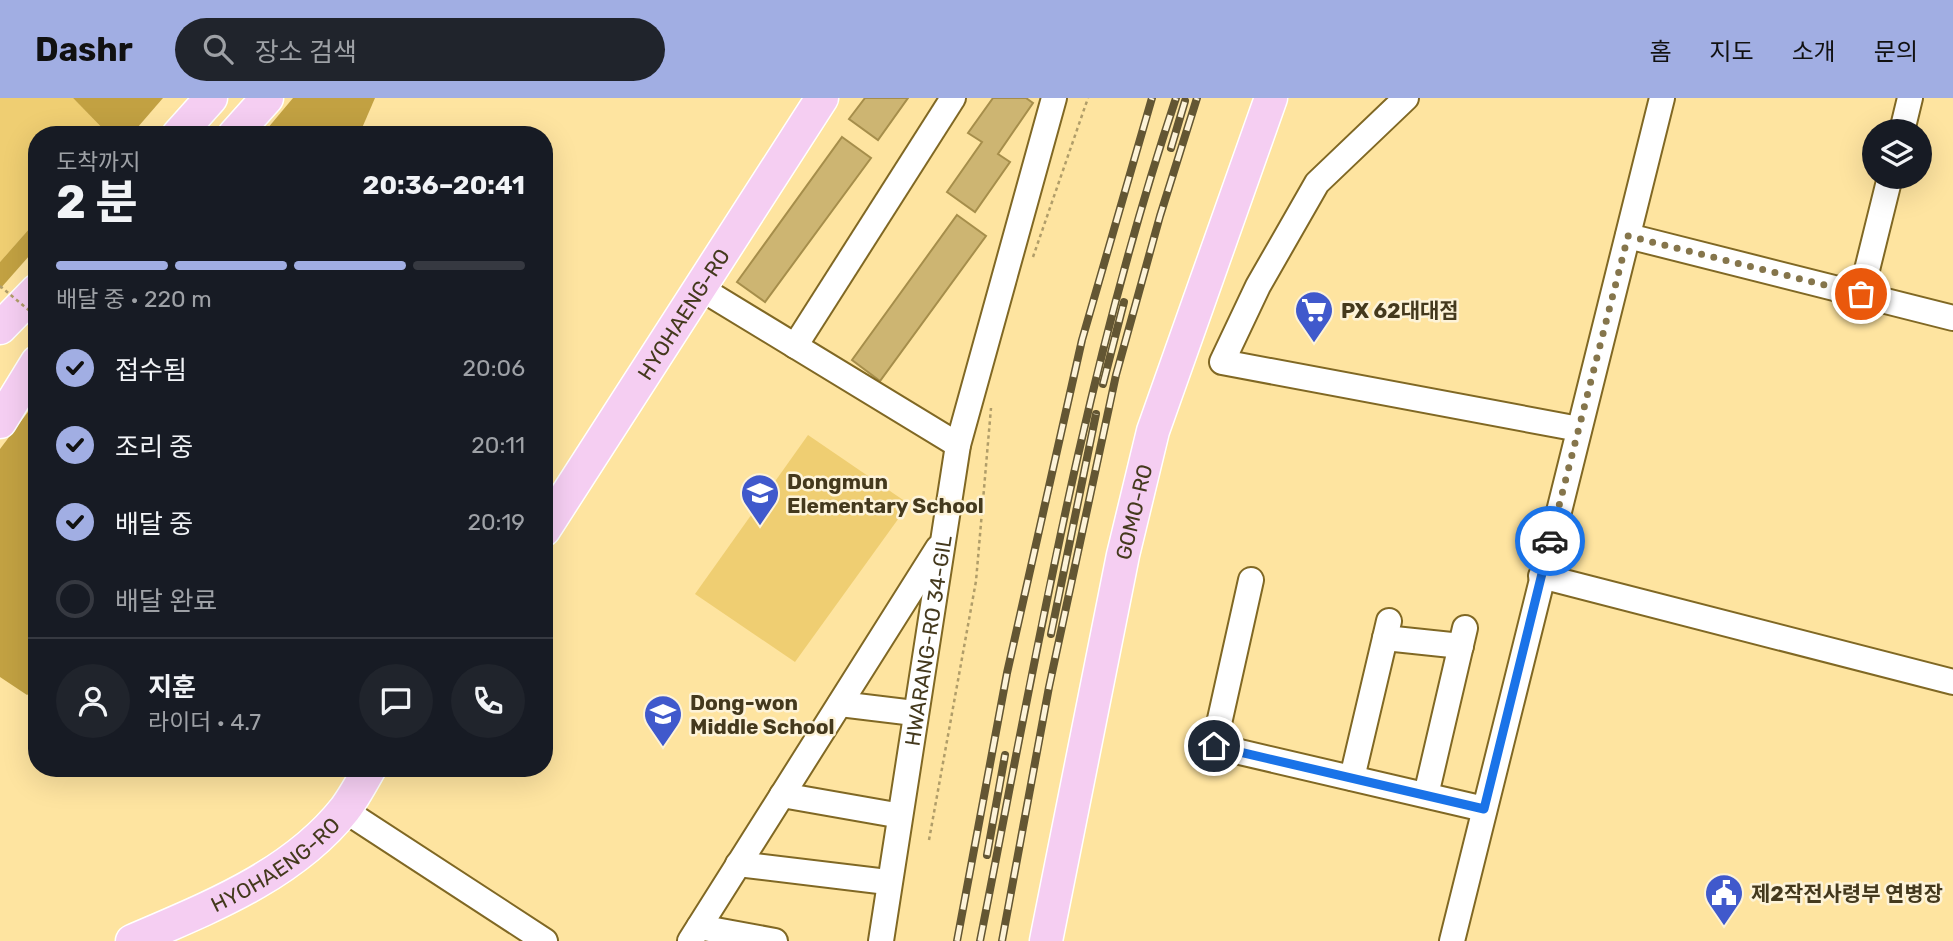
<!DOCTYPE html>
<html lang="ko">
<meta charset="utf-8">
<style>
body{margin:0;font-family:Rubik,"Noto Sans KR",sans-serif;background:#20242c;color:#f1f3f6;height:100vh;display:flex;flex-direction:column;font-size:26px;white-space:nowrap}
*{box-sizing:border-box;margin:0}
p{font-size:23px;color:#9ea1a6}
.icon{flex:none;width:38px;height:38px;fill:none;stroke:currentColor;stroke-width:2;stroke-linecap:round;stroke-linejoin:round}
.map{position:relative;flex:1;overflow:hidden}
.drawer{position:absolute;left:28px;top:28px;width:525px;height:651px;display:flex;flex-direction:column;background:#171b24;border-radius:28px;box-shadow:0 7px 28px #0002}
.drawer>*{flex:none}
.buttons{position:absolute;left:1862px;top:21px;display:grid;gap:14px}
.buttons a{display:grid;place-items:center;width:70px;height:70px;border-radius:50%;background:#171b24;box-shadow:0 7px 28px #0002;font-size:35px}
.pin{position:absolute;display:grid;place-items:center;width:60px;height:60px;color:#fff;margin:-30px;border:4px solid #fff;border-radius:50%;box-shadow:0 2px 7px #0007}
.courier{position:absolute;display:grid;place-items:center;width:70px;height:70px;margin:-35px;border:5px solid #1a73e8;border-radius:50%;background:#fff;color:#222;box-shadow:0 2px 9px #0007}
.headline em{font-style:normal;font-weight:700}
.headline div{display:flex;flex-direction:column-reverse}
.headline{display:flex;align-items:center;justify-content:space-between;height:119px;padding:0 28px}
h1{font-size:46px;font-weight:700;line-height:52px}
.bar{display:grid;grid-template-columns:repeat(4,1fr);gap:10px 7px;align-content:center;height:84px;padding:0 28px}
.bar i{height:9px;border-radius:5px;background:#363941}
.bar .selected{background:#a1aee3}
.bar p{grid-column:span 4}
.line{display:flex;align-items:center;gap:18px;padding:0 28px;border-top:2px solid #363941}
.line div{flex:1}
.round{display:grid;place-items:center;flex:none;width:74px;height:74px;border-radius:37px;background:#20242c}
ol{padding:0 28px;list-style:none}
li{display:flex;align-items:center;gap:21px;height:77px}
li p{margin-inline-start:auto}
li .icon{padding:7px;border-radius:50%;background:#a1aee3;color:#111;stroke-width:4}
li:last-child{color:#9ea1a6}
li i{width:38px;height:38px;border:4px solid #363941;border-radius:50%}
header{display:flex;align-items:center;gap:42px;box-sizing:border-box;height:98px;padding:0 35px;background:#a1aee3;color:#111}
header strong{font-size:33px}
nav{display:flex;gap:38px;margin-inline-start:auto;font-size:24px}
.search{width:490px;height:63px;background:#20242c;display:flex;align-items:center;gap:18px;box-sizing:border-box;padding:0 24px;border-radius:38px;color:#9ea1a6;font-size:26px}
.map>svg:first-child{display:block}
</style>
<header>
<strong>Dashr</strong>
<div class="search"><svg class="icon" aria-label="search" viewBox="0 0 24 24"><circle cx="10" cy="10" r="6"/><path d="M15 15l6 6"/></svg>장소 검색</div>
<nav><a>홈</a><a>지도</a><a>소개</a><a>문의</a></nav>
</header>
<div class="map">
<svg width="1953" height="843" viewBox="0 0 1953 843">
<rect width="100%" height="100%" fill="#fee4a0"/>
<g fill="#efce72">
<path d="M 0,0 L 73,0 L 109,37 L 37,37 L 37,122 L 0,164 Z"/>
<path d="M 808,337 L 909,406 L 795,564 L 695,496 Z"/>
</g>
<g fill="#c2a142">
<path d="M 73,0 L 163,0 L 131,37 L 109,37 Z"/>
<path d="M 293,0 L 375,0 L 359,37 L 262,37 Z"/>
<path d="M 37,122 L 37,149 L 0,191 L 0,164 Z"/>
<path d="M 37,302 L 37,590 L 27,597 L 0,579 L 0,351 Z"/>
</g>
<g fill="#cdb572" stroke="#a68e4b" stroke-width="2">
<path d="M 865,0 L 908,0 L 878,42 L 849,21 Z"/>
<path d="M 993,0 L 1026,0 L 1033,5 L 998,56 L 1010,64 L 975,114 L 947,94 L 982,44 L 968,35 Z"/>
<path d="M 842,39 L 871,60 L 765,204 L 737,184 Z"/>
<path d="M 957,117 L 986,138 L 880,283 L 852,262 Z"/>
</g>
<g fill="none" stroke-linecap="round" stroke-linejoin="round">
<defs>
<g id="minor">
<path d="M 1406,0 L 1317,85 L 1258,188 L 1222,264 L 1579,331"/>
<path d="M 1902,33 L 1910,0"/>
<path d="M 1628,138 L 1953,220"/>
<path d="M 700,190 L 958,347"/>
<path d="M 1861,196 L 1890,79"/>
<path d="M 795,248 L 953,0"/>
<path d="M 1541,478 L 1953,584"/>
<path d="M 1251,482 L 1214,648 L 1484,711"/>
<path d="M 1385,540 L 1461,548"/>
<path d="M 840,606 L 906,614"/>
<path d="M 1352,680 L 1389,523"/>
<path d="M 782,697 L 890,716"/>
<path d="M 1426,697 L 1465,530"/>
<path d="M 344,712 L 545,843"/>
<path d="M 738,766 L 879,783"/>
<path d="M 699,829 L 775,843"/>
<path d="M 690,843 L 938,450"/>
<path id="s1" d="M 881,843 L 958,347 L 1054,0"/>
<path d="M 1452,843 L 1662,0"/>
</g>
<g id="major">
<path d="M 178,37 L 211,0"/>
<path d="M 234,37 L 267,0"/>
<path d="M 0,230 L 37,192"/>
<path d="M 0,324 L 37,264"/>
<path id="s2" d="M 544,432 L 822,0"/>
<path id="s3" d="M 132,843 C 208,810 292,778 345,711 C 354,699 362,684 370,670"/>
<path id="s4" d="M 1046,843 L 1123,457 L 1153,333 L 1271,0"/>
</g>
</defs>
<use href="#minor" stroke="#806824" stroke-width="28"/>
<use href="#major" stroke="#fff" stroke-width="35"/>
<g stroke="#b09d69" stroke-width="2.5" stroke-dasharray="3.5 3.5" stroke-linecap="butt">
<path d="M 1033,159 L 1088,0"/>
<path d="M 929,742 L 976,483 L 991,310"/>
</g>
<use href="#minor" stroke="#fff" stroke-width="24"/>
<use href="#major" stroke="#f5cef2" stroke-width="32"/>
<defs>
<g id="rail">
<path d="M 1171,50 L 1185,3"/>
<path d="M 1103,286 L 1124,204"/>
<path d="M 1051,536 L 1096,316"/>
<path d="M 987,757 L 1005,657"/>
<path d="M 957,843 L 1007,575 L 1082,242 L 1152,0"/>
<path d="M 980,843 C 1036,559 1084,275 1176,0"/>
<path d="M 1002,843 L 1049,589 L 1116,277 L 1160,118 L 1197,0"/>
</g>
</defs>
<use href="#rail" stroke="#635633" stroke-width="8"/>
<use href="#rail" stroke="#fdf3d8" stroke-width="5" stroke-dasharray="16" stroke-linecap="butt"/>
<path stroke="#b09d69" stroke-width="2.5" stroke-dasharray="3.5 3.5" stroke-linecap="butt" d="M 0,188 L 37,219"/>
</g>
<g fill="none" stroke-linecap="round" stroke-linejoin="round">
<path stroke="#85754b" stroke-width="7" stroke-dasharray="0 12.6" d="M 1550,443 L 1628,138 L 1861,196"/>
<path stroke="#1a73e8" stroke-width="9" d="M 1214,648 L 1484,711 L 1550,443"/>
</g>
<defs>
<symbol id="supermarket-pin" viewBox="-11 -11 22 30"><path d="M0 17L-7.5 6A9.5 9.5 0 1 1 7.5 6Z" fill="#4059cc" stroke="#fdf3d8"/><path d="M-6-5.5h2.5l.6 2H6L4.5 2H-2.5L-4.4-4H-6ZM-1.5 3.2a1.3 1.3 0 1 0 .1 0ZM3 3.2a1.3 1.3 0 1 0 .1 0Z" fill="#fff"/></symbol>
<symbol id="school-pin" viewBox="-11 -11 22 30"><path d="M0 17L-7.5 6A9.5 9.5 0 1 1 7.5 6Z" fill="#4059cc" stroke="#fdf3d8"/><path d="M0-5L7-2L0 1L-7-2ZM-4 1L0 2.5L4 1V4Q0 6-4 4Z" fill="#fff"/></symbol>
<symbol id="civic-pin" viewBox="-11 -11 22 30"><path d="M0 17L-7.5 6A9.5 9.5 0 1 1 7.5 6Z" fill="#4059cc" stroke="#fdf3d8"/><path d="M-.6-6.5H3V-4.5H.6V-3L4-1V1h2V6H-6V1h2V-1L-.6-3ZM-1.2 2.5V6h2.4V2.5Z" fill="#fff"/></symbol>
</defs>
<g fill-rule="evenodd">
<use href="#supermarket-pin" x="1292" y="190" width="44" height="60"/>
<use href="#school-pin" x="738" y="373" width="44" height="60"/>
<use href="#school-pin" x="641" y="594" width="44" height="60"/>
<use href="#civic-pin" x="1702" y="773" width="44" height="60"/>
</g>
<g text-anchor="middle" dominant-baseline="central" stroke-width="5" stroke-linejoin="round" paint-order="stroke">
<g font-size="21" font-weight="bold" fill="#44391d" stroke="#fdf3d8" text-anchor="start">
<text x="1341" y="212">PX 62대대점</text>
<text x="787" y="383">Dongmun<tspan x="787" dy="24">Elementary School</tspan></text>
<text x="690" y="604">Dong-won<tspan x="690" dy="24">Middle School</tspan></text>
<text x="1751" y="795">제2작전사령부 연병장</text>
</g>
<g font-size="21" fill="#44391d" stroke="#fdf3d8">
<text stroke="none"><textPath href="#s2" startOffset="257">HYOHAENG-RO</textPath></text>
<text stroke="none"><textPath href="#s4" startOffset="438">GOMO-RO</textPath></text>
<text stroke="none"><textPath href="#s1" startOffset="304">HWARANG-RO 34-GIL</textPath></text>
<text stroke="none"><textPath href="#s3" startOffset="163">HYOHAENG-RO</textPath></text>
</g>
</g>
</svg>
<div class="buttons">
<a><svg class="icon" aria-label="layers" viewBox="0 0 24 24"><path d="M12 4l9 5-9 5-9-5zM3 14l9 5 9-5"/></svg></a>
</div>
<div class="pin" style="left:1861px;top:196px;background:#ea580c"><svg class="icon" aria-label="bag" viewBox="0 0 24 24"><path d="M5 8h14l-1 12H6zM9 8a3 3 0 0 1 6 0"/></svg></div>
<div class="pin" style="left:1214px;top:648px;background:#1f2937"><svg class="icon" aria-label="home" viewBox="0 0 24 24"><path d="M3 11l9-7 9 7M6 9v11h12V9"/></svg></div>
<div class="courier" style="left:1550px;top:443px"><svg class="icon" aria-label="car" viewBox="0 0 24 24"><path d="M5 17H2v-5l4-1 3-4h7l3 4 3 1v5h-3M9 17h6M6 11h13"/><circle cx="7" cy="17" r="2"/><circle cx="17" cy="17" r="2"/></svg></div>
<section class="drawer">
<div class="headline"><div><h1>2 분</h1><p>도착까지</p></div><em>20:36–20:41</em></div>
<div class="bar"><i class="selected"></i><i class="selected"></i><i class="selected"></i><i></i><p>배달 중 · 220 m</p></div>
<ol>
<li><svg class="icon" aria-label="check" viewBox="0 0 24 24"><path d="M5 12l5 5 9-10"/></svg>접수됨<p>20:06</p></li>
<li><svg class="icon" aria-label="check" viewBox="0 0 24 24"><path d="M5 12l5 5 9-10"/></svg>조리 중<p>20:11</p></li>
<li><svg class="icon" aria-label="check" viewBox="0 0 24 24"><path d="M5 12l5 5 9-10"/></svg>배달 중<p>20:19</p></li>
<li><i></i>배달 완료</li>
</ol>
<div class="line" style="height:126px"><a class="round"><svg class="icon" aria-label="person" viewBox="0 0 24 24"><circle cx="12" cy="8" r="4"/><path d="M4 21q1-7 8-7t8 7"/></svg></a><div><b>지훈</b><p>라이더 · 4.7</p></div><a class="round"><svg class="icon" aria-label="chat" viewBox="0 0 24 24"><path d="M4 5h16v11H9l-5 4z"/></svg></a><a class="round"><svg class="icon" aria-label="phone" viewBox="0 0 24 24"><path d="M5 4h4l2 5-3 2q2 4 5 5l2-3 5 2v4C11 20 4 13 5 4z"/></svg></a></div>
</section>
</div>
